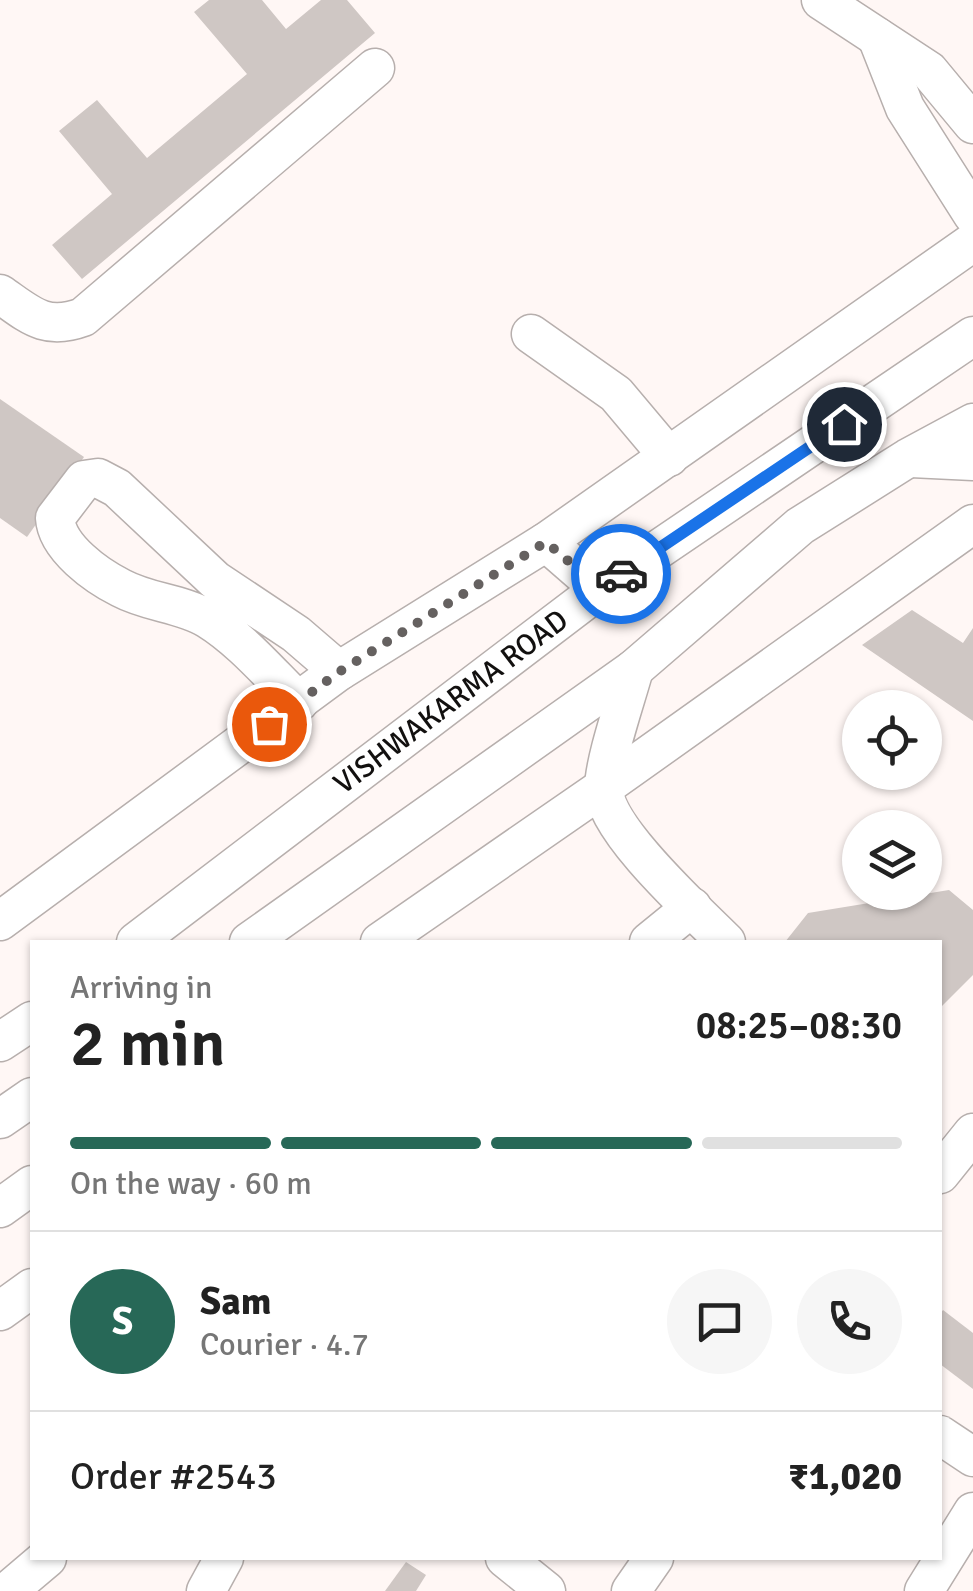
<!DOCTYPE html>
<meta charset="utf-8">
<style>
body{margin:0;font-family:Signika,sans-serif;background:#f6f6f6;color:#222;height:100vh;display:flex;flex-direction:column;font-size:38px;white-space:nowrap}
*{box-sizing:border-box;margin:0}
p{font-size:32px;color:#767676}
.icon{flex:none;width:55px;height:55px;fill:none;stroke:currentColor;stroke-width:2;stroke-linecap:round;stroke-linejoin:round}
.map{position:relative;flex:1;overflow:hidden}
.side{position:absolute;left:30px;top:940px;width:912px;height:620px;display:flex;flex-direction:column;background:#fff;border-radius:0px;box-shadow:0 2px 8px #0004}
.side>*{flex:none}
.tools{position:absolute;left:842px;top:690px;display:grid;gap:20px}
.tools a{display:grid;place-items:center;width:100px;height:100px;border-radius:50%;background:#fff;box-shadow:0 2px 8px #0004;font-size:50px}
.pin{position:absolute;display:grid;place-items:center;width:85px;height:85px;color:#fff;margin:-42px;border:5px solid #fff;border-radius:50%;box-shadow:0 2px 10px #0007}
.courier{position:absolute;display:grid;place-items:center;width:100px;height:100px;margin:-50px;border:8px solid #1a73e8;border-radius:50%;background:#fff;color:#222;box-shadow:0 2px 12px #0007}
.head em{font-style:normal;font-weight:600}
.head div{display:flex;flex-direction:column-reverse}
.head{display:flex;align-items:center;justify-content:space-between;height:170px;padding:0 40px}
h1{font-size:65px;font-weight:600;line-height:75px}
.bar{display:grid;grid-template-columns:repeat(4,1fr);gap:15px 10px;align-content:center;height:120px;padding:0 40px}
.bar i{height:12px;border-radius:8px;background:#e0e0e0}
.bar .selected{background:#276857}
.bar p{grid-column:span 4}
.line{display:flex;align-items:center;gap:25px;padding:0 40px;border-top:2px solid #e0e0e0}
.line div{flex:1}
.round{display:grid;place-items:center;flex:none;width:105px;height:105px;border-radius:52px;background:#f6f6f6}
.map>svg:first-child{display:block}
</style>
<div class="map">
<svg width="973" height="1591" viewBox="0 0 973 1591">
<rect width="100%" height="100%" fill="#fff7f5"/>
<g fill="#cfc7c4">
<path d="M 209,0 L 262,0 L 286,29 L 321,0 L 347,0 L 375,33 L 82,279 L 52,245 L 112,194 L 59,131 L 97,100 L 147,158 L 247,74 L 194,12 Z"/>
<path d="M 0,399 L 84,457 L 27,537 L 0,518 Z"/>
<path d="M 912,610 L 963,643 L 973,628 L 973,721 L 862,645 Z"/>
<path d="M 949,890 L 973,910 L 973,975 L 940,1008 L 940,942 L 785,942 L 808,913 Z"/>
<path d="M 943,1310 L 973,1333 L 973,1389 L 940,1364 L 940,1314 Z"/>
<path d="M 406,1562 L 426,1575 L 416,1591 L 385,1591 Z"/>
</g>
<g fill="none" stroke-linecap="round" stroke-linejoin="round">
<defs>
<g id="minor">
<path d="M 821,0 L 929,71 L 973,124"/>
<path d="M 877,37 L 905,108 L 973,215"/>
<path d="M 0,294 C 30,315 45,331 83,317 L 375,68"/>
<path d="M 531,334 L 616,394 L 669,457"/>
<path d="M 911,458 L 973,461"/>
<path d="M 546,542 L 600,589"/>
<path d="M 634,669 C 626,699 604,761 604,789 C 604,829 696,912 726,942"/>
<path d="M 299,702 C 271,675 242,640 208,619 C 181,603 149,603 121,588 C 97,576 57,548 55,518 L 84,480 L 98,478 L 117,488 L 215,580 L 296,634 L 339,671"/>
<path d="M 0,921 L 339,671 L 546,542 L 973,242"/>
<path d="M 136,942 L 600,589 L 973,336"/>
<path d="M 249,942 L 634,669 L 800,526 L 908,458 L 973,423"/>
<path d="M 380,942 L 604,787 L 973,524"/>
<path d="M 649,942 L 692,907"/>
<path d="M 0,1042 L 32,1021"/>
<path d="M 0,1119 L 32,1097"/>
<path d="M 940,1174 L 973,1133"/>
<path d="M 0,1208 L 32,1185"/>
<path d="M 0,1311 L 32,1288"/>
<path d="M 940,1435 L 973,1457"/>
<path d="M 505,1558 L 546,1591"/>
<path d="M 8,1591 L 47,1558"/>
<path d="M 206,1591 L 224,1558"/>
<path d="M 631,1591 L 654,1558"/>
<path d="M 924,1591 L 973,1512"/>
</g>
</defs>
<use href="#minor" stroke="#b7afad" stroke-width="41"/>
<use href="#minor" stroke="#fff" stroke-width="38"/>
</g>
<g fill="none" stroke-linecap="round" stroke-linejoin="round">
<path stroke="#656160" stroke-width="10" stroke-dasharray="0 18" d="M 269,724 L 339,672 L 546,542 L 600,588 L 621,574"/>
<path stroke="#1a73e8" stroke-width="12" d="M 621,574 L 844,424"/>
</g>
<g text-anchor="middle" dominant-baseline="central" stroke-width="8" stroke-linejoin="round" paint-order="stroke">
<g font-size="30" fill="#12100f" stroke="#fff">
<text transform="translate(451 702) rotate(-37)">VISHWAKARMA ROAD</text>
</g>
</g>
</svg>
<div class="tools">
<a><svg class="icon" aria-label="locate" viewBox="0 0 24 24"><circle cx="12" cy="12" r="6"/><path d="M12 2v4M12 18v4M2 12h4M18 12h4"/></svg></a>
<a><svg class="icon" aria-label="layers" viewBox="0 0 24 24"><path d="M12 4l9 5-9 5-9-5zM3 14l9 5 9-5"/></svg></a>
</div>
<div class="pin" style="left:269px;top:724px;background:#ea580c"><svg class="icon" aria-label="bag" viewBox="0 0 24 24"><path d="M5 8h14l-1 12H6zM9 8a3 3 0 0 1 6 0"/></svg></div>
<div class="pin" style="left:844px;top:424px;background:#1f2937"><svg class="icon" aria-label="home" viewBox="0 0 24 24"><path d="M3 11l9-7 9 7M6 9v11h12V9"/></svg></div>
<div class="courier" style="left:621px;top:574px"><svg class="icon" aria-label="car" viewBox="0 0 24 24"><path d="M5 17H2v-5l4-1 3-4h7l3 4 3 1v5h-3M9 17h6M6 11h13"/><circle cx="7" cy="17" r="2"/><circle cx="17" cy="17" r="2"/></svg></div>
<section class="side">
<div class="head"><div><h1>2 min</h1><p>Arriving in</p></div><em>08:25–08:30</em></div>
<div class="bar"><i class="selected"></i><i class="selected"></i><i class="selected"></i><i></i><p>On the way · 60 m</p></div>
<div class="line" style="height:180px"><b class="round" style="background:#276857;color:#fff">S</b><div><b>Sam</b><p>Courier · 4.7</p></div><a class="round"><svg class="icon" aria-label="chat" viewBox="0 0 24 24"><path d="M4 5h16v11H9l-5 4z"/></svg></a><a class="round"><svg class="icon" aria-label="phone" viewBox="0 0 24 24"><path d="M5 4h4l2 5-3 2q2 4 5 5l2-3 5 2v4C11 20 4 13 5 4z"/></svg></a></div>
<div class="line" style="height:130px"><div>Order #2543</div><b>₹1,020</b></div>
</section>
</div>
